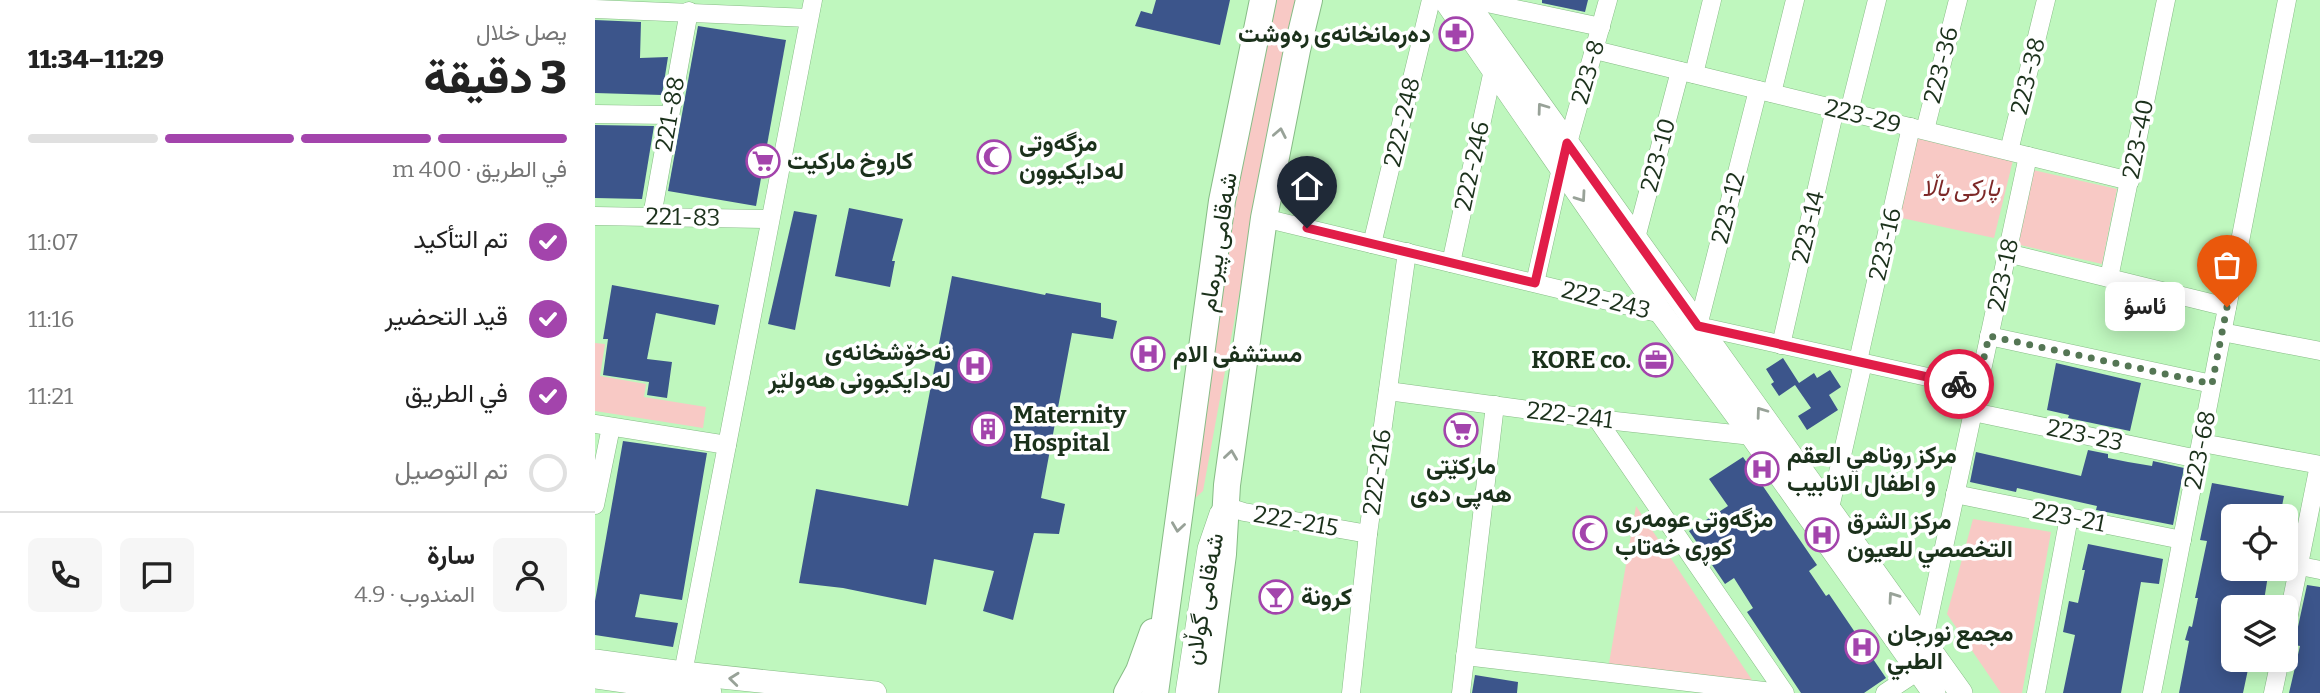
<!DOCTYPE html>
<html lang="ar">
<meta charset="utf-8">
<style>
body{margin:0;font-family:Bitter,Vazirmatn,serif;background:#f6f6f6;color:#222;direction:rtl;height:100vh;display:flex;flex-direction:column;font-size:26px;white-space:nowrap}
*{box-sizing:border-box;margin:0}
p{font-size:23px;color:#767676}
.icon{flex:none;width:38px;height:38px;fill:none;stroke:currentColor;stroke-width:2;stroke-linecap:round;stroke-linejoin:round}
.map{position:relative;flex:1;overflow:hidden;direction:ltr}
.drawer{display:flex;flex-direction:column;background:#fff;width:595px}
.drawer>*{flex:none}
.fabs{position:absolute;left:1626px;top:504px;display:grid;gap:14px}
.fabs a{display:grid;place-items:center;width:77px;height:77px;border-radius:10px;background:#fff;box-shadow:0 4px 18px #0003;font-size:35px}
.pin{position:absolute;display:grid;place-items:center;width:60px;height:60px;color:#fff;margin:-72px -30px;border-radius:50% 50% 50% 0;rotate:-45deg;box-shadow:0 0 7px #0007}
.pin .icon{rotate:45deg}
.courier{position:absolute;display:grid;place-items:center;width:70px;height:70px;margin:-35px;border:5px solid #e11d48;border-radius:50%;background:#fff;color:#222;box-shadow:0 2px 9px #0007}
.bubble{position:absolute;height:49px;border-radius:10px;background:#fff;box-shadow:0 4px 18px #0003;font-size:23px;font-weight:800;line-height:49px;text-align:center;direction:rtl}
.summary em{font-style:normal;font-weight:800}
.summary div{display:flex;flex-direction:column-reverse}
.summary{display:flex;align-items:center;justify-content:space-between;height:119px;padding:0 28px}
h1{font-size:46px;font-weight:800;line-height:52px}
.bar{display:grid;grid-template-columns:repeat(4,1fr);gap:10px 7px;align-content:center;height:84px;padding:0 28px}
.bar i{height:9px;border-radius:5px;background:#e0e0e0}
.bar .active{background:#a344ac}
.bar p{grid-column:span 4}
.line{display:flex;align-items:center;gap:18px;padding:0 28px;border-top:2px solid #e0e0e0}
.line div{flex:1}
.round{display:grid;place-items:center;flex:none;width:74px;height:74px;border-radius:10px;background:#f6f6f6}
ol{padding:0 28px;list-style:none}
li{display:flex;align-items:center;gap:21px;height:77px}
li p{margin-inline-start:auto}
li .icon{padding:7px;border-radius:50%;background:#a344ac;color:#fff;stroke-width:4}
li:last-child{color:#767676}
li i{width:38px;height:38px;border:4px solid #e0e0e0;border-radius:50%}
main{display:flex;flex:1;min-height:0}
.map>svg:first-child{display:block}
</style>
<main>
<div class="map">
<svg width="1725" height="693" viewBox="0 0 1725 693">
<rect width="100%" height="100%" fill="#bff7be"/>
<g fill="#f8c9c5">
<path d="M 682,0 L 705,0 L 658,219 L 608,491 L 595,503 L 634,218 Z"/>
<path d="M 1319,133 L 1419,156 L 1399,238 L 1302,217 Z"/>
<path d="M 1438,170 L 1522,189 L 1507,264 L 1421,244 Z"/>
<path d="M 0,343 L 10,344 L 5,376 L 51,384 L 49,397 L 111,407 L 108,428 L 0,411 Z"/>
<path d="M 1041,506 L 1165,692 L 1012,675 Z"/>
<path d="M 1378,519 L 1456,532 L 1427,693 L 1406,693 L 1352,614 Z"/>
</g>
<g fill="#3c558b">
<path d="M 561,0 L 635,0 L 625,45 L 540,26 L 546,11 L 557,14 Z"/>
<path d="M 947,0 L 993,0 L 990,12 L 947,3 Z"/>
<path d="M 0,20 L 46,22 L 45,58 L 73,57 L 67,95 L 0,93 Z"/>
<path d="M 103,26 L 191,40 L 161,206 L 73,191 Z"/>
<path d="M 0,125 L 59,126 L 47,199 L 0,198 Z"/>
<path d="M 254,208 L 308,219 L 297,261 L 300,261 L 295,287 L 240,276 Z"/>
<path d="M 199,211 L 222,215 L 200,330 L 173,324 Z"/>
<path d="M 357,276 L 450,295 L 451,293 L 506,303 L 506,317 L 522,321 L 518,339 L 477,333 L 446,498 L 470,504 L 464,534 L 439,533 L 418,620 L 388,611 L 399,571 L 339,559 L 331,605 L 248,588 L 204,583 L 221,489 L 313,506 Z"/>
<path d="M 17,285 L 124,305 L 120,325 L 61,313 L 52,359 L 77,362 L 72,398 L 52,395 L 54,382 L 8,375 L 13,339 L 8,339 Z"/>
<path d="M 1188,358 L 1204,383 L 1219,373 L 1222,378 L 1235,370 L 1246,387 L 1234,395 L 1243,410 L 1212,430 L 1203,416 L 1216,408 L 1200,385 L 1184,396 L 1176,384 L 1179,382 L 1171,369 Z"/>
<path d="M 1461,363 L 1546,383 L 1535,431 L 1473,418 L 1474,415 L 1452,410 Z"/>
<path d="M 28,441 L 112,453 L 87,600 L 45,594 L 40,617 L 83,623 L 78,647 L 0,635 L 0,601 Z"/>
<path d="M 1493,450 L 1513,454 L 1513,458 L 1533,462 L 1557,466 L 1558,461 L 1589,468 L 1578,525 L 1501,510 L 1502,506 L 1422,488 L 1421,492 L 1375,482 L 1381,452 L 1486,476 Z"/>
<path d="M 1148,457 L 1222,565 L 1214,571 L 1231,596 L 1234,594 L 1291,678 L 1269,693 L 1206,693 L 1152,612 L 1158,608 L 1139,578 L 1130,584 L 1094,531 L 1133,506 L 1114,479 Z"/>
<path d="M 1617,483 L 1689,496 L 1685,516 L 1638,516 L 1638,569 L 1674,569 L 1668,607 L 1638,607 L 1638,660 L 1655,660 L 1648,693 L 1584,693 L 1594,641 L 1590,640 L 1594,626 L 1597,627 L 1603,598 L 1600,598 L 1612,541 L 1605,540 Z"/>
<path d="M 1493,544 L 1568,559 L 1564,584 L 1546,582 L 1526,693 L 1468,693 L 1480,635 L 1468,632 L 1474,601 L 1483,603 L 1490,570 L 1487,570 Z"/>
<path d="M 1712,585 L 1725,587 L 1725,693 L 1694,693 L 1705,646 L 1695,644 L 1701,636 Z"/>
<path d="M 880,675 L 923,682 L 922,693 L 877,693 Z"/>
</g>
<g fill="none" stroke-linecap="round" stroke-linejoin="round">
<defs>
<g id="minor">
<path d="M 878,0 L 1006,27"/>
<path d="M 0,9 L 214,18"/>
<path d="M 1000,50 L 1535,181"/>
<path d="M 1099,74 L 1117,0"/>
<path d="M 1163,90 L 1103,326 L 1382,388"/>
<path d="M 1177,93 L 1200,0"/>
<path d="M 1254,112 L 1282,0"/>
<path d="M 0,114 L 75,115"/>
<path d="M 1330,130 L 1363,0"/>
<path d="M 1414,151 L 1451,0"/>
<path d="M 0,216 L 175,219"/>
<path d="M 57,216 L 94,11"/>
<path d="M 669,218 L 1067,314"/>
<path d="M 1041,238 L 1085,71"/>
<path d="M 777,244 L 836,0"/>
<path d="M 1412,253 L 1632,307"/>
<path d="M 856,263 L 898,70"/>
<path d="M 1514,278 L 1571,0"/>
<path d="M 940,283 L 966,168 L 1013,0"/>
<path d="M 1627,332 L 1725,351"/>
<path d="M 1394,336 L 1617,384"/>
<path d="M 1186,345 L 1240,109"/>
<path d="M 1263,361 L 1316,127"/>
<path d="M 793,391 L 1002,419 L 1157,436"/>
<path d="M 1378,412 L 1603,459"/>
<path d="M 1002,419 L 1190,693"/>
<path d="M 0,424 L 132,445"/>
<path d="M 1607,443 L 1725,465"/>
<path d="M 1360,494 L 1587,540"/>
<path d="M 0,505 L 16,427"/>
<path d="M 630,506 L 649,512 L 773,534"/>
<path d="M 1235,508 L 1268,363"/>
<path d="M 1705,566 L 1725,570"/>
<path d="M 1690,634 L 1724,465"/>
<path d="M 1329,640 L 1433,156"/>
<path d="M 870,656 L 1186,693"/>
<path d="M 88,673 L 218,0"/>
<path d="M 756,693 L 773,534 L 812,252"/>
<path d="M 866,693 L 900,405"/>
<path d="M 1290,693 L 1323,671"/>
<path d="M 1441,693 L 1474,517"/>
<path d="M 1557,693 L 1692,0"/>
<path d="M 1678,693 L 1685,660"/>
</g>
<g id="major">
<path d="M 850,0 L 1067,314 L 1157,436 L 1339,693"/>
<path d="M 870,0 L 1366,693"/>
<path d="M 0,661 L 88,673 L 280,693"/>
<path d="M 0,677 L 115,693"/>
<path d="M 592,693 L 614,549 L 626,514"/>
</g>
<g id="highway">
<path d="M 532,693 L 544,671 L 558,632"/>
<path d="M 560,693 L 627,201 L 668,0"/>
<path d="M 610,693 L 628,554 L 632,485 L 669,218 L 702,50 L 714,0"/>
</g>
</defs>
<use href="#minor" stroke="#87bc86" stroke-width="19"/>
<use href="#major" stroke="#87bc86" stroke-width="24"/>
<use href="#highway" stroke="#87bc86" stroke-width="28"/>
<use href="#minor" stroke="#fff" stroke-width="18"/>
<use href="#major" stroke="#fff" stroke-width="23"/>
<use href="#highway" stroke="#fff" stroke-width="26"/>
</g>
<defs><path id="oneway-chevron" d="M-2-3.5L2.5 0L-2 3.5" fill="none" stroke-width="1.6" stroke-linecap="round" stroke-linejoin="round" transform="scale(1.75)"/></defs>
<g stroke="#98a298">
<use href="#oneway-chevron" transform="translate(947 108) rotate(-126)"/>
<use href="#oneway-chevron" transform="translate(685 133) rotate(-79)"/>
<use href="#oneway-chevron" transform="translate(986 197) rotate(55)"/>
<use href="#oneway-chevron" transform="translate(1166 412) rotate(-126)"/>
<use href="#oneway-chevron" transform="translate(636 455) rotate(-82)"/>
<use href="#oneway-chevron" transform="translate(583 527) rotate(98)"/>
<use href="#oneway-chevron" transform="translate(1298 597) rotate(-125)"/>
<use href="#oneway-chevron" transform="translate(139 679) rotate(-174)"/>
</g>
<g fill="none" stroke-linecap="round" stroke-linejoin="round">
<path stroke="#547654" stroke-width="7" stroke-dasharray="0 12.6" d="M 1364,384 L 1382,388 L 1394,336 L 1617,384 L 1632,307"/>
<path stroke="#e11d48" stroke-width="9" d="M 712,228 L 940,283 L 972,143 L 1103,326 L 1364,384"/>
</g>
<defs>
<symbol id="pharmacy-ring" viewBox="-11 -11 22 22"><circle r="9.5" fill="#fff" stroke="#a344ac" stroke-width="1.5"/><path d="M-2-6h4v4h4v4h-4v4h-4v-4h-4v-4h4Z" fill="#a344ac"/></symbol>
<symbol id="mosque-ring" viewBox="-11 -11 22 22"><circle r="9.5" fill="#fff" stroke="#a344ac" stroke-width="1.5"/><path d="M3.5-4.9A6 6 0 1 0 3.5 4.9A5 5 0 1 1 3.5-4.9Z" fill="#a344ac"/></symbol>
<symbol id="supermarket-ring" viewBox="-11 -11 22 22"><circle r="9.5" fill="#fff" stroke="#a344ac" stroke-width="1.5"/><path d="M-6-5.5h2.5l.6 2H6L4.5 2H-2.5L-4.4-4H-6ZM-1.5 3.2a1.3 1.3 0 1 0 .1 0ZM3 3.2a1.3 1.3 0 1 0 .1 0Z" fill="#a344ac"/></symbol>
<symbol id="hospital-ring" viewBox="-11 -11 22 22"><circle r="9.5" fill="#fff" stroke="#a344ac" stroke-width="1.5"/><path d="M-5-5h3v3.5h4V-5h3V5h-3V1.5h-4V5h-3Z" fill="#a344ac"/></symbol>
<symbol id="office-ring" viewBox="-11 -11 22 22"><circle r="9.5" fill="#fff" stroke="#a344ac" stroke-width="1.5"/><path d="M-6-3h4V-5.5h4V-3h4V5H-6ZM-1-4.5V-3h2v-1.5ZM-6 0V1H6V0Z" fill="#a344ac"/></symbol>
<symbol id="building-ring" viewBox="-11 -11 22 22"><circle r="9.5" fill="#fff" stroke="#a344ac" stroke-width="1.5"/><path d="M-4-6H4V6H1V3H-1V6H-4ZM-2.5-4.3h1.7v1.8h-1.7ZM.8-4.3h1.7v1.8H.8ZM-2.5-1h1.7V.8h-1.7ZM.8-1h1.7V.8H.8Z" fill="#a344ac"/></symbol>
<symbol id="bar-ring" viewBox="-11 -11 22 22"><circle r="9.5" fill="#fff" stroke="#a344ac" stroke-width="1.5"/><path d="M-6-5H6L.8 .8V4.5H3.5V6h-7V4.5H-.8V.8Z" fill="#a344ac"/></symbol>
</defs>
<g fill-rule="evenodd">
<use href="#pharmacy-ring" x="842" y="15" width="38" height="38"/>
<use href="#mosque-ring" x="380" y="138" width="38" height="38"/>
<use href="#supermarket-ring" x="149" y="142" width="38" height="38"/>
<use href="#hospital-ring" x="534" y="335" width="38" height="38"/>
<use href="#office-ring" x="1042" y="341" width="38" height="38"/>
<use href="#hospital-ring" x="361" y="347" width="38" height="38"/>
<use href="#building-ring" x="374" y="410" width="38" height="38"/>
<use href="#supermarket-ring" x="847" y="411" width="38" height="38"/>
<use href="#hospital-ring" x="1148" y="450" width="38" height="38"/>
<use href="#mosque-ring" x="976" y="514" width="38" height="38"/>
<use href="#hospital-ring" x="1208" y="516" width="38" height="38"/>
<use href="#bar-ring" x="662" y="578" width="38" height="38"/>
<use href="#hospital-ring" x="1248" y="628" width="38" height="38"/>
</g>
<g text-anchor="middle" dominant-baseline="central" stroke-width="7" stroke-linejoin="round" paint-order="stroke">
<g font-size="24" font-weight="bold" fill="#1b311b" stroke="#fff" text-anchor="start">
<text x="836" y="34" text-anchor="end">دەرمانخانەی رەوشت</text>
<text x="424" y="143">مزگەوتی<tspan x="424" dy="28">لەدایکبوون</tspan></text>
<text x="192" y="161">كاروخ ماركیت</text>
<text x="356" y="352" text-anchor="end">نەخۆشخانەی<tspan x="356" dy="28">لەدایکبوونی هەولێر</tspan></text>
<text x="578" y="354">مستشفى الام</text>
<text x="1036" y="360" text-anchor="end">KORE co.</text>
<text x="418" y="415">Maternity<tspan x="418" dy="28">Hospital</tspan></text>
<text x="1192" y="455">مركز روناهي العقم<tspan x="1192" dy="28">و اطفال الانابيب</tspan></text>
<text x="866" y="466" text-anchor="middle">مارکێتی<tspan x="866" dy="28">هەپی دەی</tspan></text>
<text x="1020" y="519">مزگەوتی عومەری<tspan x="1020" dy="28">کوڕی خەتاب</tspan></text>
<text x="1252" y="521">مركز الشرق<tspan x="1252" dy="28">التخصصي للعيون</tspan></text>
<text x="706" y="597">كرونة</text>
<text x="1292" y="633">مجمع نورجان<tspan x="1292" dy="28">الطبي</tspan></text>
</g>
<g font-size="24" fill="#1b311b" stroke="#fff">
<text transform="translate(1346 65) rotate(-76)">223-36</text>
<text transform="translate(993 72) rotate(-74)">223-8</text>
<text transform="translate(1433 76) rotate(-76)">223-38</text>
<text transform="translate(75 114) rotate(-80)">221-88</text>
<text transform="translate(1268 116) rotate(14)">223-29</text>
<text transform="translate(807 122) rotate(-77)">222-248</text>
<text transform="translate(1543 139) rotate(-79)">223-40</text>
<text transform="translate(1063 155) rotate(-75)">223-10</text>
<text transform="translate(877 166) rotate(-78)">222-246</text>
<text transform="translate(1133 208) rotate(-76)">223-12</text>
<text transform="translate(88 217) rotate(1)">221-83</text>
<text transform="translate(1213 227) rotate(-77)">223-14</text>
<text transform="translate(623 242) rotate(-81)">شەقامی پیرمام</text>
<text transform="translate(1290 244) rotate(-77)">223-16</text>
<text transform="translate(1408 275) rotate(-78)">223-18</text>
<text transform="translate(1011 300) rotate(14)">222-243</text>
<text transform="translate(975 415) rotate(7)">222-241</text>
<text transform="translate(1490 435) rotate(12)">223-23</text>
<text transform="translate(1605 450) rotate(-79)">223-68</text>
<text transform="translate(782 472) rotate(-82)">222-216</text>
<text transform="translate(1474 517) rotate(11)">223-21</text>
<text transform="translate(701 521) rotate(10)">222-215</text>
<text transform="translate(609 599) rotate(-80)">شەقامی گوڵان</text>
</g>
<g font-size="24" font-style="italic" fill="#7d2928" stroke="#fff">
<text x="1366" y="188">پارکی باڵا</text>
</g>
</g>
</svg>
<div class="fabs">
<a><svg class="icon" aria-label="locate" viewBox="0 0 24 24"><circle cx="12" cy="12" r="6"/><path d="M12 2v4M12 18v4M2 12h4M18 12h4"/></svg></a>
<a><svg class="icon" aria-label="layers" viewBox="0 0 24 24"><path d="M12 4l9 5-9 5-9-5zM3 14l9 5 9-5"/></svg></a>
</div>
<div class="pin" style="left:1632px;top:307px;background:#ea580c"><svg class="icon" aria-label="bag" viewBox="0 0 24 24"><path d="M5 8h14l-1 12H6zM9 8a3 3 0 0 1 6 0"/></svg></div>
<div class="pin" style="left:712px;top:228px;background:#1f2937"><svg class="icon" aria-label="home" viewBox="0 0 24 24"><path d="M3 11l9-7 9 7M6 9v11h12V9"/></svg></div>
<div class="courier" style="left:1364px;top:384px"><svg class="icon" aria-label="bike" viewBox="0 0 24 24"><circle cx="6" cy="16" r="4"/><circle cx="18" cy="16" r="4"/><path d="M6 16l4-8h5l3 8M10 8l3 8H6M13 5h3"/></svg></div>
<div class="bubble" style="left:1510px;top:282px;width:80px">ئاسؤ</div>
</div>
<section class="drawer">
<div class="summary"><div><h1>3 دقيقة</h1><p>يصل خلال</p></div><em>11:29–11:34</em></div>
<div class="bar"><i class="active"></i><i class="active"></i><i class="active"></i><i></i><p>في الطريق · 400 m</p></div>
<ol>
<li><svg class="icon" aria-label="check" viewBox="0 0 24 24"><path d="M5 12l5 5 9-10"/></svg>تم التأكيد<p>11:07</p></li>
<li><svg class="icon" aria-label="check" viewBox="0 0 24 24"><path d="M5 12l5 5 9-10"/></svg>قيد التحضير<p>11:16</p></li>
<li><svg class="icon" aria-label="check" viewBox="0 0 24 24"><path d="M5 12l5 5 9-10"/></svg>في الطريق<p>11:21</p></li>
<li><i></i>تم التوصيل</li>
</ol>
<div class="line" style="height:126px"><a class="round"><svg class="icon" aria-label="person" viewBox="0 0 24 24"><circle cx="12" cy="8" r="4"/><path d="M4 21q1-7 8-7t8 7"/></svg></a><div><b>سارة</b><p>المندوب · 4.9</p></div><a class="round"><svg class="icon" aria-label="chat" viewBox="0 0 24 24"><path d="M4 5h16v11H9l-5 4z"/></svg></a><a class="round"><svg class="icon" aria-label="phone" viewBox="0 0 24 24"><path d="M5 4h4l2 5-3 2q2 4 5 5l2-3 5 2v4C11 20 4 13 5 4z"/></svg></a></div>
</section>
</main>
